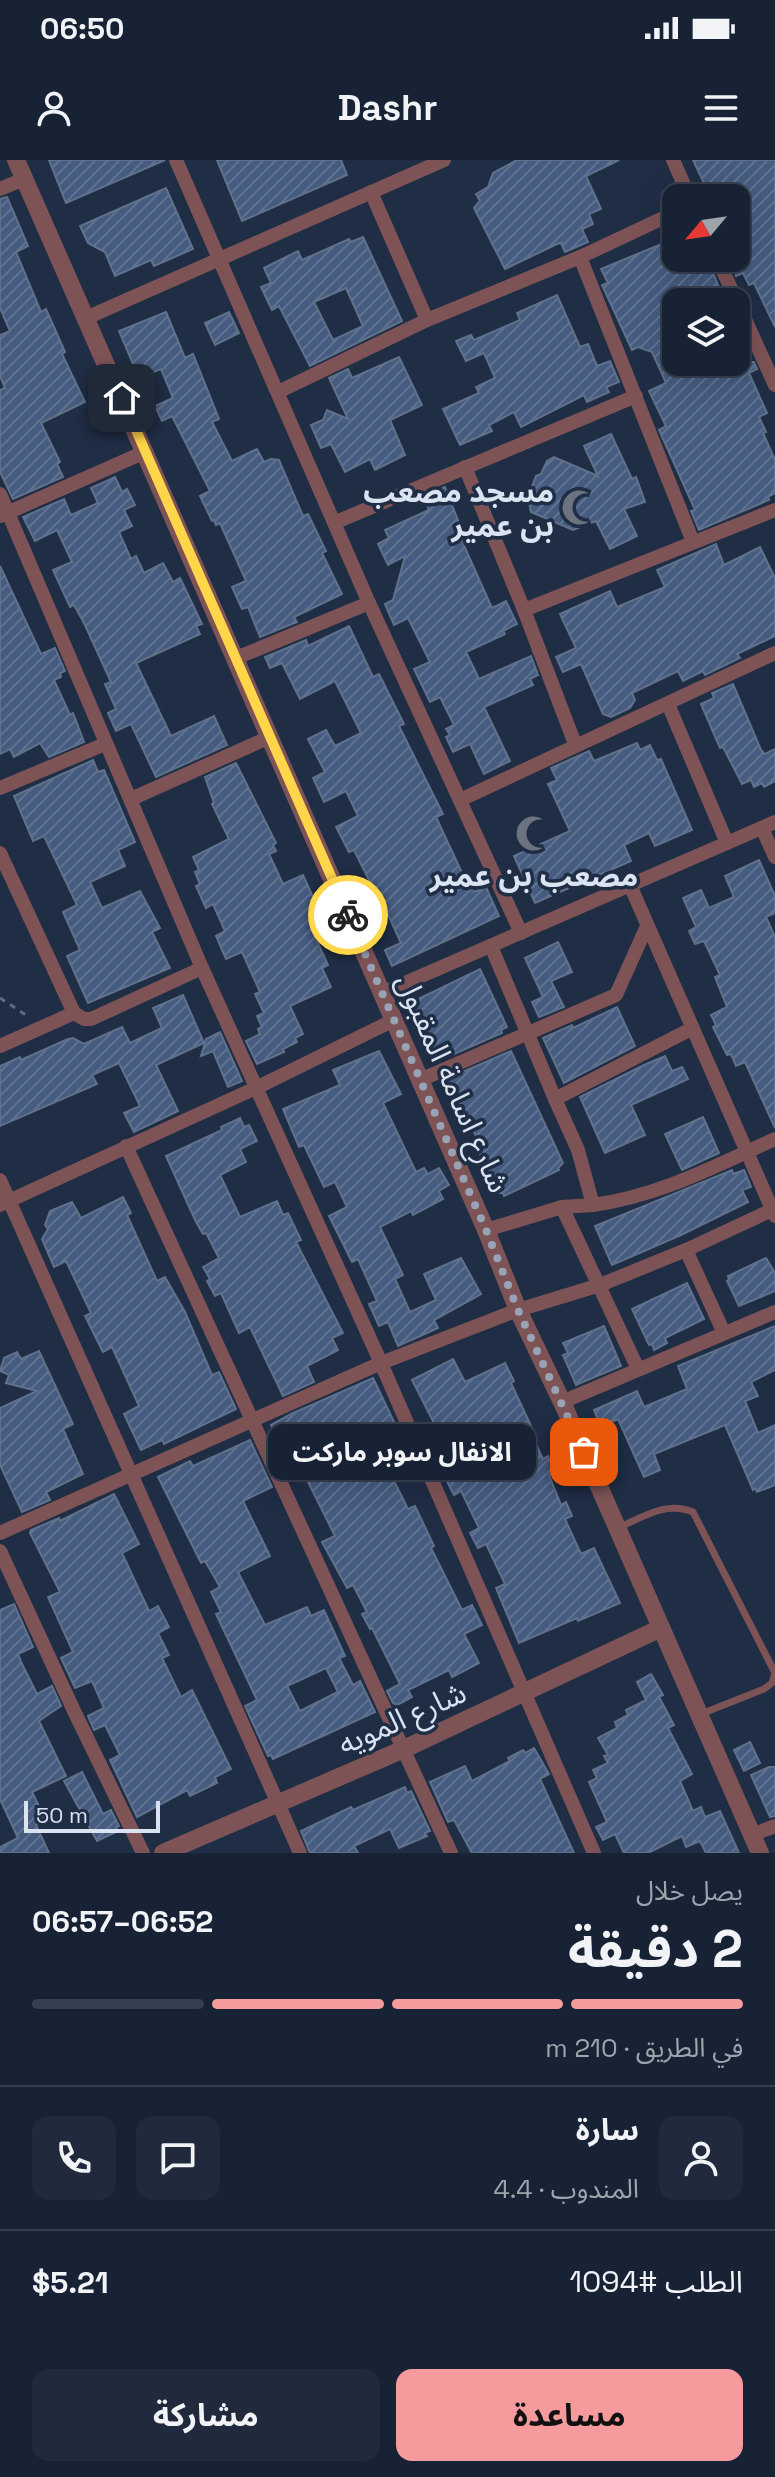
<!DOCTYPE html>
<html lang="ar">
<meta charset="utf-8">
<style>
body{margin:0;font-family:"Space Grotesk","Noto Sans Arabic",sans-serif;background:#202a3c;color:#f1f3f6;direction:rtl;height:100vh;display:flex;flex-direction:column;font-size:30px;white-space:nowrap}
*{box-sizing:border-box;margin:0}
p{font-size:26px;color:#9ea4ac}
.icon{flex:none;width:44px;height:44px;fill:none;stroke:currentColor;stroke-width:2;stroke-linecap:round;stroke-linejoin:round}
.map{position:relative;height:1693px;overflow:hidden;direction:ltr}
.side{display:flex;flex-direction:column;background:#172234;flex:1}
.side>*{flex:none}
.needle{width:52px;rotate:241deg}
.controls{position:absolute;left:662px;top:24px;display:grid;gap:16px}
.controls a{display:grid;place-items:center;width:88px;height:88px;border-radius:16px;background:#172234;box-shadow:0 8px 32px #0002,0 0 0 2px #363f4f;font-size:40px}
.scale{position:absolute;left:24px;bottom:20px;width:136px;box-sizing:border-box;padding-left:8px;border:4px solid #d9e3f2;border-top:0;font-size:22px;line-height:28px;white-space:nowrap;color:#d9e3f2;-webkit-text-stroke:6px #1f2d45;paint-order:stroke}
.pin{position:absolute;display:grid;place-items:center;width:68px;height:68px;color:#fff;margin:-34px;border-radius:16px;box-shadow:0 4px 12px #0006}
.courier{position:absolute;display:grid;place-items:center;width:80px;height:80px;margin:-40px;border:6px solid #ffd54a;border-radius:50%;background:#fff;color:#222;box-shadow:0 2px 10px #0007}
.bubble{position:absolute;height:56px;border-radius:16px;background:#172234;box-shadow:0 8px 32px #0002,0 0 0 2px #363f4f;font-size:26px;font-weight:700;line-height:56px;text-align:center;direction:rtl}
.summary em{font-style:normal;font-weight:700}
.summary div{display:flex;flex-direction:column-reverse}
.summary{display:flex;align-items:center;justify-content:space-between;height:136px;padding:0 32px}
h1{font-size:52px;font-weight:700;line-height:60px}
.bar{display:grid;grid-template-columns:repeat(4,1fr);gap:12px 8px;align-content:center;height:96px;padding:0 32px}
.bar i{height:10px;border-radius:6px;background:#363f4f}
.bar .active{background:#f59b9d}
.bar p{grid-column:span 4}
.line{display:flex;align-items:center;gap:20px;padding:0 32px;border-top:2px solid #363f4f}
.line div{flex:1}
.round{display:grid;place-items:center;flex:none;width:84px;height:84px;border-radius:16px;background:#202a3c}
.button{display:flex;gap:16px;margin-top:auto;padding:16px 32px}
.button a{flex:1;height:92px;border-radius:16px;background:#f59b9d;color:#111;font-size:32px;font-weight:700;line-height:92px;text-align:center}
.button a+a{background:#202a3c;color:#f1f3f6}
.status{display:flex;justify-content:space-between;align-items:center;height:56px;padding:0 40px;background:#172234;direction:ltr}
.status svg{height:22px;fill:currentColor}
header{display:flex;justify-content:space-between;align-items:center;height:104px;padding:0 32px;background:#172234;font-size:36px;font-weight:700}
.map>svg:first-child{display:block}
</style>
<div class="status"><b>06:50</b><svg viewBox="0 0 49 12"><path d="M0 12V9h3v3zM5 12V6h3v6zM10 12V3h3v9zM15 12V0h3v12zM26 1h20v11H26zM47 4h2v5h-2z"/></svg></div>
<header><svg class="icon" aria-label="menu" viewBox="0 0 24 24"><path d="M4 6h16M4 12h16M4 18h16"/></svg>Dashr<svg class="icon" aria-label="person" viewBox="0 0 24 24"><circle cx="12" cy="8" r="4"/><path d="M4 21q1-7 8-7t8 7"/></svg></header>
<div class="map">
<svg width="775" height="1693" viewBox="0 0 775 1693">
<defs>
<pattern id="building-hatch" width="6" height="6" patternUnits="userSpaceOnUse" patternTransform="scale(2)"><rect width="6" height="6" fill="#455b7f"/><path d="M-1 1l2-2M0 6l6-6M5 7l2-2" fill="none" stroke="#5f7292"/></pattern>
</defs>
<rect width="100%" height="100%" fill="#1f2d45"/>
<g fill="url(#building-hatch)" stroke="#60718c" stroke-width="2" fill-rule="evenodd">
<path d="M 49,0 L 165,0 L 66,43 Z"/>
<path d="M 217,0 L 341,0 L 347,15 L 242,61 Z"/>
<path d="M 517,0 L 619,0 L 586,16 L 601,49 L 589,54 L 593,64 L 582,69 L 588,82 L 565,92 L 561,83 L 557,84 L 505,109 L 474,48 L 480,41 L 476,34 L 488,27 L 493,13 Z"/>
<path d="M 693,0 L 775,0 L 775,167 L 754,123 L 749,125 L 743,113 L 736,116 L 736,38 L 711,38 Z"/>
<path d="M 166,28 L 193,89 L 154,106 L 151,100 L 115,116 L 105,92 L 88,83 L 80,66 Z"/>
<path d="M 7,37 L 28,86 L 16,92 L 41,152 L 46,149 L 65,192 L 62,194 L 85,242 L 41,263 L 60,302 L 57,304 L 63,317 L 13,339 L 0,312 L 0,230 L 5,228 L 0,216 L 0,175 L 10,171 L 0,148 L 0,39 Z"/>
<path d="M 363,77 L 402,161 L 310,206 L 279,146 L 272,150 L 261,127 L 271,123 L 264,108 L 298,91 L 302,100 L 349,79 L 351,82 ZM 346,128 L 363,166 L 333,180 L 314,142 Z"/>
<path d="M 676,78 L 676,98 L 707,98 L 725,142 L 676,142 L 676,202 L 736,202 L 736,173 L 748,202 L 754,202 L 757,209 L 749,213 L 767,253 L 759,257 L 766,272 L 763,273 L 775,300 L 775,333 L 768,337 L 769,340 L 699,370 L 691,351 L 695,350 L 659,270 L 666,266 L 649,231 L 666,223 L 652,192 L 638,187 L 632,190 L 602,125 L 608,123 L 601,109 Z"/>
<path d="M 557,135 L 580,187 L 588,184 L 597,206 L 610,201 L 619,222 L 606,227 L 609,232 L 587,242 L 584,235 L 521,267 L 514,252 L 489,265 L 492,271 L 460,285 L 443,249 L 479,233 L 476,227 L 495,218 L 484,193 L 466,201 L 456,181 L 471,175 L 474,180 L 520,160 L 517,153 Z"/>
<path d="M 166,152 L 185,198 L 193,194 L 219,259 L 212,262 L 232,301 L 257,289 L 264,302 L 271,299 L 279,300 L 303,356 L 308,354 L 326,391 L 322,393 L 342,434 L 294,457 L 297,462 L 260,477 L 248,447 L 242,449 L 232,427 L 246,421 L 220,363 L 216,365 L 214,360 L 212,361 L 200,336 L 210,331 L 172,256 L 162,261 L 155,246 L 173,238 L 161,209 L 139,218 L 119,171 Z"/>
<path d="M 229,152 L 239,173 L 215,185 L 205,163 Z"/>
<path d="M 399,197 L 422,245 L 390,260 L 405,295 L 375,310 L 370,299 L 345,312 L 331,284 L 321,288 L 311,265 L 323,260 L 327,250 L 348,259 L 329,218 L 348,209 L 352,218 Z"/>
<path d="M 611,274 L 632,319 L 636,317 L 645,342 L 624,349 L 637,376 L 610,389 L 596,361 L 573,370 L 531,352 L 528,337 L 536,316 L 541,314 L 547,301 L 554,297 L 598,316 L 584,286 Z"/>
<path d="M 115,317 L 122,332 L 127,329 L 135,345 L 124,350 L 132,366 L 119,372 L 131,399 L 136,396 L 144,413 L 163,403 L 173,422 L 180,418 L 202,464 L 196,466 L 200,474 L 136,503 L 171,576 L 214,556 L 227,585 L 156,617 L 131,564 L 116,571 L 108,553 L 116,549 L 105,524 L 111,522 L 84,463 L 74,445 L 70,447 L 53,410 L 72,402 L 57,370 L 35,381 L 23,357 L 64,339 L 71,355 L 98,343 L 91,328 Z"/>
<path d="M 445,327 L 461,368 L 457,370 L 492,448 L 506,441 L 517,464 L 503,471 L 505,474 L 466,492 L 479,519 L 531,496 L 538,515 L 530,519 L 533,525 L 484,547 L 510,601 L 484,614 L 470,584 L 453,592 L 446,577 L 450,575 L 446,569 L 454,565 L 440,537 L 430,542 L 414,509 L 430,502 L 408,458 L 394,465 L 385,444 L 393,440 L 405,396 L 388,405 L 378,384 L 389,378 L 385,370 L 429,350 L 424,338 Z"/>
<path d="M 716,384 L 724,405 L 760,387 L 775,418 L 775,476 L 737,494 L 740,498 L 705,515 L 703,511 L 683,521 L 678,511 L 632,533 L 635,540 L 630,548 L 611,557 L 603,554 L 581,504 L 563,512 L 556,497 L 576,488 L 560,454 L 610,431 L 617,447 L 665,427 L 657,410 Z"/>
<path d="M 0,406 L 41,494 L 55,488 L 65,511 L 60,513 L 61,517 L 54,520 L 70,555 L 73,553 L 84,582 L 49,597 L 40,583 L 14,597 L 10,589 L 0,594 Z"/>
<path d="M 349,466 L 373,517 L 379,514 L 404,564 L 399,566 L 443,654 L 436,657 L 463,715 L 466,714 L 474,732 L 486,727 L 499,756 L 392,806 L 385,790 L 401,783 L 381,739 L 379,740 L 354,690 L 349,692 L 336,667 L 358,656 L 346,631 L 324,642 L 313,618 L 325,612 L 308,579 L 326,570 L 335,586 L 361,573 L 335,521 L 300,539 L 282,503 L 270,508 L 265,497 L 306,480 L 308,486 Z"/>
<path d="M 733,524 L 761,590 L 765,594 L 775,589 L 775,621 L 764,627 L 762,623 L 754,627 L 751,620 L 742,624 L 723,587 L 720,588 L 701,544 L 714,538 L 712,533 Z"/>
<path d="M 637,583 L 640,590 L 650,585 L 657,600 L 661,599 L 692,670 L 655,686 L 649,673 L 624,685 L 631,701 L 535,743 L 514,696 L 570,671 L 548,624 L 557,620 L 551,608 L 589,591 L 594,601 Z"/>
<path d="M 93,600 L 98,612 L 104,610 L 135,682 L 118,690 L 125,706 L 90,722 L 102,748 L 140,731 L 160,768 L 152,772 L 170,808 L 88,843 L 67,796 L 80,790 L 63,752 L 77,745 L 44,676 L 33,681 L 14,636 Z"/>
<path d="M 236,603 L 276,683 L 273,685 L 276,691 L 269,694 L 283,724 L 303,715 L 325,763 L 311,768 L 328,805 L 322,808 L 331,827 L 290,846 L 303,874 L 295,878 L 297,882 L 283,889 L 284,892 L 257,904 L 246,881 L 260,874 L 258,869 L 262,867 L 257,856 L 264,853 L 255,834 L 260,832 L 242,792 L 226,799 L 216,776 L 225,771 L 213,744 L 206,748 L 196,726 L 200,724 L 195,712 L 199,710 L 193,697 L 229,679 L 212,644 L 214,643 L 205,617 Z"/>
<path d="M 759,700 L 775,736 L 775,753 L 766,757 L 775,777 L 775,968 L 745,902 L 736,906 L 731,894 L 727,895 L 713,867 L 716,865 L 711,855 L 727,847 L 715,817 L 720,815 L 704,781 L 695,784 L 689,771 L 696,767 L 683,738 L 701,730 L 709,748 L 734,737 L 725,716 Z"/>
<path d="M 558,782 L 572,812 L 551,821 L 564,847 L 539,857 L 532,842 L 543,837 L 525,798 Z"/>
<path d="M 480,809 L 507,867 L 501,870 L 502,873 L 436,902 L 408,844 Z"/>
<path d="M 183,835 L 204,883 L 156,905 L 178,951 L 134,972 L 124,953 L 140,946 L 119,903 L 92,915 L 97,924 L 0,966 L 0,906 L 20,897 L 21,900 L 68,879 L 73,878 L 84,884 L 122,867 L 130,883 L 162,868 L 153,848 Z"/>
<path d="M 617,847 L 635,886 L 564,923 L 543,878 L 572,865 L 573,868 Z"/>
<path d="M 220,872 L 242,921 L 228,927 L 213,891 L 201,896 L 206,879 Z"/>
<path d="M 379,891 L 401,934 L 383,943 L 416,1012 L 424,1008 L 428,1014 L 439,1008 L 449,1025 L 439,1031 L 443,1039 L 413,1055 L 411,1051 L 380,1067 L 403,1115 L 395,1119 L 410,1152 L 436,1140 L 424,1114 L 461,1098 L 481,1134 L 434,1160 L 438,1168 L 398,1186 L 388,1162 L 379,1166 L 369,1144 L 377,1141 L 358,1099 L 352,1102 L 329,1056 L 347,1047 L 335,1022 L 324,1027 L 304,985 L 299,987 L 283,949 L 340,925 L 333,910 Z"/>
<path d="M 511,891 L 563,1003 L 558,1008 L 559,1010 L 504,1036 L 503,1033 L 496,1033 L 479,992 L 482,990 L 471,965 L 466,967 L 444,920 Z"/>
<path d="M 665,896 L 672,911 L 682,907 L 688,919 L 631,945 L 645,975 L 605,993 L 580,937 L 644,905 Z"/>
<path d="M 703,957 L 719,993 L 682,1010 L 665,974 Z"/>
<path d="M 240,958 L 244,967 L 249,965 L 257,981 L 240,989 L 246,1002 L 220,1015 L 240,1057 L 277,1041 L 283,1055 L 288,1053 L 301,1080 L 296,1082 L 343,1173 L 332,1178 L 338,1190 L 307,1206 L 314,1222 L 283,1236 L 250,1167 L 239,1173 L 221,1133 L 215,1136 L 207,1121 L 210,1119 L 203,1107 L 219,1098 L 206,1073 L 203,1074 L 196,1062 L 166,996 L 222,970 L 221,967 Z"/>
<path d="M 732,1010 L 733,1014 L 744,1010 L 751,1027 L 742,1030 L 748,1042 L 681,1075 L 612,1105 L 595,1066 Z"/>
<path d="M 123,1037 L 131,1053 L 127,1055 L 157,1121 L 165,1117 L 185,1152 L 212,1215 L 219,1212 L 236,1249 L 164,1284 L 162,1280 L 141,1290 L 124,1254 L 139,1246 L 112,1187 L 103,1192 L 85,1156 L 91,1153 L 66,1101 L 54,1107 L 42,1079 L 48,1069 L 45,1065 L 50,1051 L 72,1042 L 81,1058 Z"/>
<path d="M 766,1098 L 775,1113 L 775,1131 L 739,1146 L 727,1121 L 729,1120 L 728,1116 Z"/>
<path d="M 687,1123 L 704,1159 L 665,1178 L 667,1183 L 654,1190 L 652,1184 L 649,1185 L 632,1149 Z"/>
<path d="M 604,1166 L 621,1206 L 576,1225 L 563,1195 L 568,1193 L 563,1183 Z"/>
<path d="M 775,1166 L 775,1210 L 751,1222 L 758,1236 L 745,1241 L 758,1273 L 775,1265 L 775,1325 L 757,1332 L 755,1328 L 753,1330 L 725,1265 L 654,1294 L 660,1310 L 644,1317 L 618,1259 L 601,1267 L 594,1250 L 637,1231 L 644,1247 L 687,1229 L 678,1206 Z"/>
<path d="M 39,1191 L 73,1264 L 63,1269 L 83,1314 L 46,1332 L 50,1340 L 22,1352 L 0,1305 L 0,1248 L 37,1231 L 6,1223 L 9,1215 L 0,1211 L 4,1198 L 17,1192 L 21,1199 Z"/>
<path d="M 453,1199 L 465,1222 L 505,1203 L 514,1221 L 511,1223 L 531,1266 L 528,1267 L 535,1282 L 543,1299 L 548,1296 L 555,1312 L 549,1315 L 561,1345 L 566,1342 L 572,1356 L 565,1359 L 581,1394 L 594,1388 L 620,1443 L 578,1461 L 577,1458 L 519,1483 L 496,1428 L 505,1424 L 486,1384 L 478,1388 L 470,1373 L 479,1368 L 461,1331 L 454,1335 L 422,1273 L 436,1267 L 412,1220 Z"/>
<path d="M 373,1218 L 417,1310 L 394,1321 L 408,1349 L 415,1346 L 434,1386 L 431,1388 L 462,1450 L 472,1445 L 482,1465 L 464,1474 L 479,1503 L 452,1517 L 449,1510 L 408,1530 L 412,1537 L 397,1545 L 393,1543 L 387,1531 L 400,1524 L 372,1468 L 370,1469 L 362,1454 L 367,1452 L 353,1425 L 347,1428 L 322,1382 L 335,1376 L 307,1320 L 359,1294 L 345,1265 L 280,1296 L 269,1272 L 273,1270 L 271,1265 L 291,1254 Z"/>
<path d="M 250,1280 L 272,1327 L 243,1341 L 270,1396 L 238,1412 L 265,1465 L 307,1447 L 311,1456 L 324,1450 L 345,1496 L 339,1498 L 353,1525 L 360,1521 L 375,1552 L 273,1599 L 271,1595 L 268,1596 L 245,1546 L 257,1540 L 216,1454 L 221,1452 L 211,1432 L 220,1427 L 205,1401 L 201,1403 L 158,1317 L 190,1301 L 193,1306 ZM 326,1508 L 338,1532 L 300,1551 L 287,1526 Z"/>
<path d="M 114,1334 L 139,1384 L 122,1393 L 149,1451 L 158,1446 L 169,1467 L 158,1473 L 169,1495 L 162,1498 L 181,1537 L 192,1530 L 231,1609 L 215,1617 L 217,1623 L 190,1636 L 187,1630 L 137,1657 L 110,1600 L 120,1595 L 105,1565 L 94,1570 L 88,1556 L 104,1548 L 92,1521 L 75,1528 L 61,1498 L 73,1492 L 48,1437 L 60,1432 L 30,1373 L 31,1370 L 59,1358 L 60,1361 Z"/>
<path d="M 14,1444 L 33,1487 L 18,1494 L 22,1504 L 37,1534 L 52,1526 L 61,1546 L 39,1561 L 66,1616 L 32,1632 L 46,1660 L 36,1665 L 49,1693 L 0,1693 L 0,1687 L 18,1678 L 0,1639 L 0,1450 Z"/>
<path d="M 651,1514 L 663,1535 L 659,1537 L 674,1565 L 668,1568 L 692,1614 L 680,1621 L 693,1651 L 701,1647 L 705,1657 L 720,1651 L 739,1693 L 706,1693 L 700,1681 L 686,1687 L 682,1676 L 648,1693 L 624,1693 L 615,1674 L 603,1680 L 596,1667 L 607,1662 L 589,1622 L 597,1618 L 593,1610 L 608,1603 L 604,1596 L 608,1595 L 598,1578 L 617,1568 L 615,1562 L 628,1555 L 626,1550 L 646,1540 L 637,1522 Z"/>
<path d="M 750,1582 L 760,1603 L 744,1611 L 734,1590 Z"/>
<path d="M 534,1588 L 549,1614 L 540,1619 L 574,1693 L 472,1693 L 454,1660 L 448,1662 L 430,1622 L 465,1606 L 472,1621 L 510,1601 L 508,1598 L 523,1590 L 525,1593 Z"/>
<path d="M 769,1607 L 775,1607 L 775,1656 L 770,1657 L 751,1615 Z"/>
<path d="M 82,1612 L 103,1654 L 111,1650 L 119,1666 L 116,1667 L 118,1671 L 97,1681 L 64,1621 Z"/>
<path d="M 405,1627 L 407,1633 L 411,1631 L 430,1671 L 425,1673 L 427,1676 L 399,1688 L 390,1669 L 354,1686 L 358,1693 L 310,1693 L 301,1671 L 351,1647 L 353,1650 Z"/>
</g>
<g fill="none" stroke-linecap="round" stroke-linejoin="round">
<path stroke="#5e6b80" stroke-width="3" stroke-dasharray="6 6" stroke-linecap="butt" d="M 0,838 L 26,855"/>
<path stroke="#7d5356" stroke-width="7" d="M 620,1367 C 645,1356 667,1341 693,1352 L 775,1513 L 772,1523 L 764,1529 L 701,1554"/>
<g stroke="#7d5356" stroke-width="14">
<path d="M 176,0 L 369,443 L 521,773"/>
<path d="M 673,0 L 690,38"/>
<path d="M 0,29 L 24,19"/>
<path d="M 371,32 L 427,160"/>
<path d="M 580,97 L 693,382"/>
<path d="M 717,98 L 775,225"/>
<path d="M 86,158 L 444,0"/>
<path d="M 278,232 L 427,160 L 580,97 L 676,52"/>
<path d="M 465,307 L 524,450 L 575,584"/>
<path d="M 0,334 L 202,808 L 381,1203 L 594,1693"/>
<path d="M 0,356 L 145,292"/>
<path d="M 336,362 L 636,236"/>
<path d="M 524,450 L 775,350"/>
<path d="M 236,498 L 369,443"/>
<path d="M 668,544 L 727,683"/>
<path d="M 0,628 L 105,584"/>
<path d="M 131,639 L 270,577"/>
<path d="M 460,640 L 775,493"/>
<path d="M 762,668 L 775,697"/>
<path d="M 0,693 L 74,853 L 84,859 L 91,859 L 202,808"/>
<path d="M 630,725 L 775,1056"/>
<path d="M 491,786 L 555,939"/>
<path d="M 382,833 L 775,662"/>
<path d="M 0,886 L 74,853"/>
<path d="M 420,920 L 616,835 L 647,766"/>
<path d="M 126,986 L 451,1693"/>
<path d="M 0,1020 L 300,1693"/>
<path d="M 0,1045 L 258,927 L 394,860"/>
<path d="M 593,1045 C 662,1035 712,1007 775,979"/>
<path d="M 562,1047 L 638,1209"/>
<path d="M 486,1070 L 562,1047 L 593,1045 L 578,990 L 555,939 L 691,869"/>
<path d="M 686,1090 L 724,1173"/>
<path d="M 562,1242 L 775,1152"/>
<path d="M 0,1373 L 381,1203 L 518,1150 L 600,1125 L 686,1090 L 772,1050"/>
<path d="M 0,1391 L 75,1553 L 143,1693"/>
<path d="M 752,1675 L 775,1666"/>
</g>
<g stroke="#7d5356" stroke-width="18">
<path d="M 16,0 L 486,1070 L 518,1150 L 562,1242 L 760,1693"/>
<path d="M 163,1693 L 404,1589 L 661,1468"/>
</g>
</g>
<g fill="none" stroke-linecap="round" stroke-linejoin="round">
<path stroke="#98a3b5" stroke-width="8" stroke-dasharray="0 14.4" d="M 348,755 L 486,1070 L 518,1150 L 584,1292"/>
<path stroke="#ffd54a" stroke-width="10" d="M 122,238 L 348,755"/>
</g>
<defs>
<symbol id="mosque-bare" viewBox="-9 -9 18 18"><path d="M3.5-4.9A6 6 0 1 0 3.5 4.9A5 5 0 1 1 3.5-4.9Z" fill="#6b7280" stroke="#1f2d45" stroke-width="2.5" paint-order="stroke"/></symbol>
</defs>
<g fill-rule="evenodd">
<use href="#mosque-bare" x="554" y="322" width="51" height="51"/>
<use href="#mosque-bare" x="508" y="648" width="51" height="51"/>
</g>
<g text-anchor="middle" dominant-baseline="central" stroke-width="7" stroke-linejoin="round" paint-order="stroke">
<g font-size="30" font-weight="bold" fill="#d9e3f2" stroke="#1f2d45" text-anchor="end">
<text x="554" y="331">مسجد مصعب<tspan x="554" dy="34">بن عمير</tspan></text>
<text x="534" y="715" text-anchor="middle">مصعب بن عمير</text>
</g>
<g font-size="30" fill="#d9e3f2" stroke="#1f2d45">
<text transform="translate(453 923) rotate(66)">شارع اسامة المقبول</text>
<text transform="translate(402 1558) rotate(-24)">شارع المويه</text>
</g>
</g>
</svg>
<div class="controls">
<a><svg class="needle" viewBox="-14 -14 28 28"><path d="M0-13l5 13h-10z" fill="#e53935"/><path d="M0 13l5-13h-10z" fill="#9ea4ac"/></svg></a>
<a><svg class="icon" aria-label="layers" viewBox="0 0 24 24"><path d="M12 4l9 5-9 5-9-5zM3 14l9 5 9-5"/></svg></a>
</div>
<div class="scale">50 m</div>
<div class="pin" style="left:584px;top:1292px;background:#ea580c"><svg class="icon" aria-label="bag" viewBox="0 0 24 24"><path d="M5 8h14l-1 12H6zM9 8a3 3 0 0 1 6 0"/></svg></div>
<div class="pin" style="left:122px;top:238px;background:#1f2937"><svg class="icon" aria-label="home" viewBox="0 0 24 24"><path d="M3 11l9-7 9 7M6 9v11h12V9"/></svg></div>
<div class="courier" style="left:348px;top:755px"><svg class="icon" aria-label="bike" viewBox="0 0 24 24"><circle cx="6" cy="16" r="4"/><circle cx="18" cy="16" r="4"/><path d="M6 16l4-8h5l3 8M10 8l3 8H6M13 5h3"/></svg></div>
<div class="bubble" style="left:268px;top:1264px;width:268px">الانفال سوبر ماركت</div>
</div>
<section class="side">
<div class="summary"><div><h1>2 دقيقة</h1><p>يصل خلال</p></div><em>06:52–06:57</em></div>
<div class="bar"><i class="active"></i><i class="active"></i><i class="active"></i><i></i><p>في الطريق · 210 m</p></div>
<div class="line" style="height:144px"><a class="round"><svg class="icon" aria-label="person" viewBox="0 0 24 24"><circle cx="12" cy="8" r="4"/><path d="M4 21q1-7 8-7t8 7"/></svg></a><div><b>سارة</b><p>المندوب · 4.4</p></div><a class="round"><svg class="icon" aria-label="chat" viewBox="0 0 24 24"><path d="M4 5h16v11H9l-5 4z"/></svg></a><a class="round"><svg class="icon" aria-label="phone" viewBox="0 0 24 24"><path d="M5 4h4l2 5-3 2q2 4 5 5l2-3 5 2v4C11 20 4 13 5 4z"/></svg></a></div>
<div class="line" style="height:104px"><div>الطلب #1094</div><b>$5.21</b></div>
<div class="button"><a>مساعدة</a><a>مشاركة</a></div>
</section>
